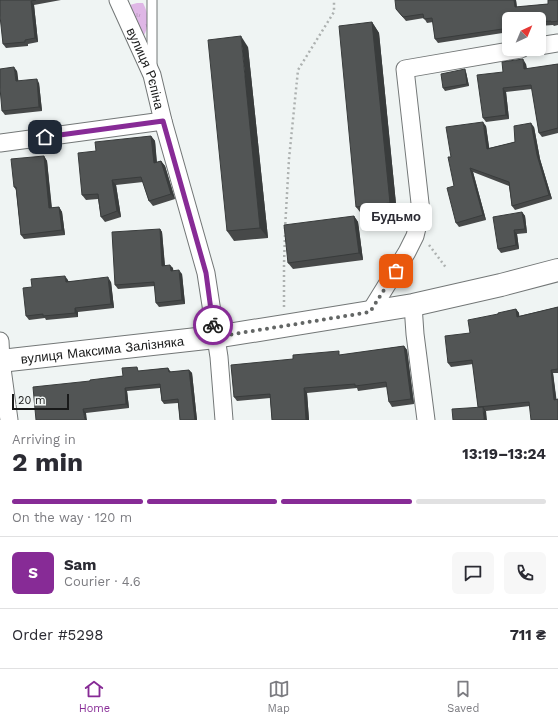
<!DOCTYPE html>
<meta charset="utf-8">
<style>
body{margin:0;font-family:"Work Sans",sans-serif;background:#f7f7f7;color:#2b2b33;height:100vh;display:flex;flex-direction:column;font-size:15px;white-space:nowrap}
*{box-sizing:border-box;margin:0}
p{font-size:13px;color:#7c7c81}
.icon{flex:none;width:22px;height:22px;fill:none;stroke:currentColor;stroke-width:2;stroke-linecap:round;stroke-linejoin:round}
.map{position:relative;height:420px;overflow:hidden}
.panel{display:flex;flex-direction:column;background:#fff;flex:1}
.panel>*{flex:none}
.needle{width:26px;rotate:44deg}
.fabs{position:absolute;left:502px;top:12px;display:grid;gap:8px}
.fabs a{display:grid;place-items:center;width:44px;height:44px;border-radius:6px;background:#fff;box-shadow:0 2px 6px #0003;font-size:20px}
.scale{position:absolute;left:12px;bottom:10px;width:57px;box-sizing:border-box;padding-left:4px;border:2px solid #181919;border-top:0;font-size:11px;line-height:14px;white-space:nowrap;color:#181919;-webkit-text-stroke:3px #eff4f3;paint-order:stroke}
.pin{position:absolute;display:grid;place-items:center;width:34px;height:34px;color:#fff;margin:-17px;border-radius:8px;box-shadow:0 2px 6px #0006}
.courier{position:absolute;display:grid;place-items:center;width:40px;height:40px;margin:-20px;border:3px solid #872b96;border-radius:50%;background:#fff;color:#222;box-shadow:0 1px 5px #0007}
.bubble{position:absolute;height:28px;border-radius:6px;background:#fff;box-shadow:0 2px 6px #0003;font-size:13px;font-weight:700;line-height:28px;text-align:center}
.summary em{font-style:normal;font-weight:700}
.summary div{display:flex;flex-direction:column-reverse}
.summary{display:flex;align-items:center;justify-content:space-between;height:68px;padding:0 12px}
h1{font-size:26px;font-weight:700;line-height:30px}
.bar{display:grid;grid-template-columns:repeat(4,1fr);gap:6px 4px;align-content:center;height:48px;padding:0 12px}
.bar i{height:5px;border-radius:3px;background:#e1e1e2}
.bar .selected{background:#872b96}
.bar p{grid-column:span 4}
.line{display:flex;align-items:center;gap:10px;padding:0 12px;border-top:1px solid #e1e1e2}
.line div{flex:1}
.round{display:grid;place-items:center;flex:none;width:42px;height:42px;border-radius:6px;background:#f7f7f7}
.tabs{display:flex;justify-content:space-around;align-items:center;height:56px;border-top:1px solid #e1e1e2;background:#fff;font-size:11px;color:#7c7c81}
.tabs a{display:grid;justify-items:center;gap:2px}
.tabs .selected{color:#872b96}
.map>svg:first-child{display:block}
</style>
<div class="map">
<svg width="558" height="420" viewBox="0 0 558 420">
<defs>
<pattern id="grass-tufts" width="24" height="20" patternUnits="userSpaceOnUse"><rect width="24" height="20" fill="#dfb7e6"/><path d="M3 7l-1-3M5 7V3M7 7l1-3M15 17l-1-3M17 17v-4M19 17l1-3" fill="none" stroke="#bf9dc5"/></pattern>
</defs>
<rect width="100%" height="100%" fill="#eff4f3"/>
<path fill="url(#grass-tufts)" d="M 137,3 L 143,3 C 149,14 150,26 143,37 L 130,5 Z"/>
<g fill="none" stroke-linecap="round" stroke-linejoin="round">
<defs>
<path id="lane" d="M 152,0 L 152,67"/>
<g id="street">
<path id="s1" d="M 118,0 L 152,75 L 163,121 L 206,273 L 219,357 L 224,420"/>
<path d="M 539,46 L 558,43"/>
<path d="M 0,143 L 163,121"/>
<path d="M 413,305 L 415,334 L 426,420"/>
<path d="M 370,312 L 407,252 L 415,236 L 421,212 L 405,69 L 521,49"/>
<path d="M 0,341 L 1,361 L 9,420"/>
</g>
<g id="secondary">
<path id="s2" d="M 0,361 L 215,337 L 284,326 L 413,305 L 501,285 L 558,270"/>
</g>
</defs>
<use href="#lane" stroke="#737777" stroke-width="11"/>
<use href="#street" stroke="#737777" stroke-width="19"/>
<use href="#secondary" stroke="#737777" stroke-width="24"/>
<g stroke="#adb1b0" stroke-width="2.5" stroke-dasharray="2 3" stroke-linecap="butt">
<path d="M 285,229 L 289,159 L 298,70 L 334,12 L 334,0"/>
<path d="M 429,245 L 447,269"/>
<path d="M 284,307 L 284,264 L 285,234"/>
</g>
<use href="#lane" stroke="#fff" stroke-width="9"/>
<use href="#street" stroke="#fff" stroke-width="17"/>
<use href="#secondary" stroke="#fff" stroke-width="22"/>
</g>
<g fill="#474949">
<path d="M 0,0 L 61,0 L 34,5 L 38,42 L 28,44 L 28,46 L 6,48 L 3,44 Z"/>
<path d="M 516,0 L 517,7 L 548,4 L 558,0 L 558,25 L 554,26 L 553,25 L 539,26 L 539,19 L 509,19 L 509,32 L 438,43 L 435,39 L 433,22 L 427,23 L 424,18 L 406,21 L 396,9 Z"/>
<path d="M 372,22 L 379,33 L 397,214 L 364,217 L 356,207 Z"/>
<path d="M 248,47 L 268,238 L 234,241 L 227,231 Z"/>
<path d="M 526,64 L 527,69 L 558,64 L 558,133 L 542,137 L 539,133 L 532,89 L 506,92 L 509,119 L 486,122 L 483,118 L 503,72 Z"/>
<path d="M 17,71 L 18,81 L 39,83 L 42,111 L 5,115 L 2,111 Z"/>
<path d="M 466,72 L 469,86 L 445,91 L 443,88 Z"/>
<path d="M 486,126 L 489,148 L 515,142 L 534,127 L 540,159 L 552,199 L 515,210 L 512,206 L 509,186 L 473,172 L 486,220 L 459,227 L 456,223 L 454,186 L 451,157 Z"/>
<path d="M 151,136 L 155,141 L 157,162 L 161,161 L 165,166 L 175,199 L 153,206 L 149,201 L 143,182 L 116,185 L 121,217 L 105,222 L 101,217 L 98,199 L 86,200 L 82,195 L 96,151 Z"/>
<path d="M 44,156 L 47,161 L 52,208 L 59,207 L 62,212 L 65,235 L 24,239 L 21,235 L 16,190 L 14,187 Z"/>
<path d="M 522,212 L 525,216 L 527,233 L 517,234 L 519,249 L 501,253 L 498,249 Z"/>
<path d="M 354,216 L 358,222 L 363,260 L 293,269 L 288,263 Z"/>
<path d="M 160,229 L 162,232 L 165,265 L 173,268 L 173,271 L 182,274 L 185,304 L 159,307 L 156,303 L 155,286 L 118,289 L 115,285 Z"/>
<path d="M 68,280 L 68,281 L 111,282 L 114,308 L 78,312 L 78,317 L 46,320 L 45,318 L 29,320 L 26,316 L 32,287 Z"/>
<path d="M 558,307 L 558,373 L 553,373 L 556,399 L 530,406 L 486,411 L 478,407 L 473,364 L 451,367 L 448,363 L 470,333 L 498,314 L 516,309 L 519,313 L 519,316 Z"/>
<path d="M 404,346 L 407,350 L 414,404 L 392,407 L 389,402 L 387,387 L 358,391 L 357,388 L 307,393 L 309,420 L 272,420 L 270,398 L 237,401 L 234,397 L 342,355 Z"/>
<path d="M 168,368 L 171,372 L 189,370 L 192,373 L 197,420 L 180,420 L 178,403 L 164,404 L 162,401 L 160,388 L 127,391 L 129,408 L 86,413 L 36,420 L 90,381 L 123,376 L 140,371 Z"/>
</g>
<g fill="#393c3c">
<path d="M 514,0 L 516,0 L 517,11 L 515,7 Z"/>
<path d="M 31,1 L 34,5 L 38,42 L 35,38 Z"/>
<path d="M 372,22 L 379,33 L 397,214 L 390,203 Z"/>
<path d="M 241,36 L 248,47 L 268,238 L 260,228 Z"/>
<path d="M 523,59 L 526,64 L 527,74 L 524,69 Z"/>
<path d="M 14,67 L 17,71 L 19,85 L 16,81 Z"/>
<path d="M 465,69 L 466,72 L 469,86 L 467,84 Z"/>
<path d="M 37,79 L 39,83 L 42,111 L 39,107 Z"/>
<path d="M 503,88 L 506,92 L 509,119 L 506,115 Z"/>
<path d="M 483,122 L 486,126 L 490,153 L 487,149 Z"/>
<path d="M 531,123 L 534,127 L 540,159 L 552,199 L 549,195 L 537,155 Z"/>
<path d="M 151,136 L 155,141 L 157,168 L 154,163 Z"/>
<path d="M 44,156 L 47,161 L 52,213 L 49,208 Z"/>
<path d="M 161,161 L 165,166 L 175,199 L 171,194 Z"/>
<path d="M 470,168 L 473,172 L 486,220 L 483,215 Z"/>
<path d="M 112,180 L 116,185 L 121,217 L 117,211 Z"/>
<path d="M 59,207 L 62,212 L 65,235 L 62,230 Z"/>
<path d="M 522,212 L 525,216 L 527,233 L 525,229 Z"/>
<path d="M 354,216 L 358,222 L 363,260 L 359,253 Z"/>
<path d="M 160,229 L 162,232 L 165,269 L 162,266 Z"/>
<path d="M 514,230 L 517,234 L 519,249 L 516,245 Z"/>
<path d="M 170,265 L 173,268 L 174,275 L 171,271 Z"/>
<path d="M 179,270 L 182,274 L 185,304 L 182,300 Z"/>
<path d="M 65,276 L 68,280 L 69,286 L 66,282 Z"/>
<path d="M 108,277 L 111,282 L 114,308 L 111,304 Z"/>
<path d="M 75,308 L 78,312 L 78,317 L 75,313 Z"/>
<path d="M 516,309 L 519,313 L 520,321 L 517,317 Z"/>
<path d="M 404,346 L 407,350 L 414,404 L 411,399 Z"/>
<path d="M 189,370 L 192,373 L 197,420 L 195,420 Z"/>
<path d="M 551,370 L 553,373 L 557,403 L 554,400 Z"/>
<path d="M 125,388 L 127,391 L 129,408 L 126,404 Z"/>
<path d="M 304,388 L 307,393 L 309,420 L 306,420 Z"/>
<path d="M 483,407 L 486,411 L 487,420 L 484,420 Z"/>
<path d="M 83,409 L 86,413 L 87,420 L 85,420 Z"/>
</g>
<g fill="#525555" stroke="#393c3c">
<path d="M 0,0 L 36,0 L 31,1 L 35,38 L 25,40 L 25,42 L 3,44 L 0,16 Z"/>
<path d="M 395,0 L 514,0 L 515,7 L 548,4 L 548,0 L 558,0 L 558,21 L 551,22 L 551,21 L 539,22 L 539,19 L 509,19 L 509,28 L 435,39 L 432,18 L 424,19 L 423,14 L 403,17 L 396,9 Z"/>
<path d="M 372,22 L 390,203 L 356,207 L 339,26 Z"/>
<path d="M 241,36 L 260,228 L 227,231 L 208,40 Z"/>
<path d="M 523,59 L 524,69 L 558,64 L 558,128 L 539,133 L 531,85 L 503,88 L 506,115 L 483,118 L 477,75 L 503,72 L 502,62 Z"/>
<path d="M 14,67 L 16,81 L 37,79 L 39,107 L 2,111 L 0,88 L 0,69 Z"/>
<path d="M 465,69 L 467,84 L 443,88 L 441,74 Z"/>
<path d="M 483,122 L 487,149 L 515,142 L 514,126 L 531,123 L 537,155 L 549,195 L 512,206 L 509,182 L 470,168 L 483,215 L 456,223 L 447,188 L 454,186 L 448,157 L 451,157 L 446,127 Z"/>
<path d="M 151,136 L 154,163 L 161,161 L 171,194 L 149,201 L 141,177 L 112,180 L 117,211 L 101,217 L 98,194 L 82,195 L 78,153 L 96,151 L 95,142 Z"/>
<path d="M 44,156 L 49,208 L 59,207 L 62,230 L 21,235 L 16,187 L 14,187 L 11,159 Z"/>
<path d="M 522,212 L 525,229 L 514,230 L 516,245 L 498,249 L 493,217 Z"/>
<path d="M 354,216 L 359,253 L 288,263 L 284,225 Z"/>
<path d="M 160,229 L 162,266 L 170,265 L 171,271 L 179,270 L 182,300 L 156,303 L 154,282 L 115,285 L 112,232 Z"/>
<path d="M 65,276 L 66,282 L 108,277 L 111,304 L 75,308 L 75,313 L 43,316 L 43,314 L 26,316 L 23,288 L 32,287 L 31,279 Z"/>
<path d="M 558,307 L 558,369 L 551,370 L 554,400 L 558,399 L 558,420 L 531,420 L 529,402 L 478,407 L 472,360 L 448,363 L 445,336 L 470,333 L 468,320 L 498,314 L 498,313 L 516,309 L 517,317 Z"/>
<path d="M 404,346 L 411,399 L 389,402 L 386,382 L 355,386 L 355,384 L 304,388 L 306,420 L 272,420 L 270,394 L 234,397 L 231,365 L 293,359 L 293,355 L 339,351 L 339,355 Z"/>
<path d="M 137,367 L 138,371 L 168,368 L 169,372 L 189,370 L 195,420 L 180,420 L 178,399 L 162,401 L 160,384 L 125,388 L 126,404 L 83,409 L 85,420 L 36,420 L 33,387 L 90,381 L 90,380 L 123,376 L 122,368 Z"/>
<path d="M 483,407 L 484,420 L 453,420 L 452,409 Z"/>
</g>
<g fill="none" stroke-linecap="round" stroke-linejoin="round">
<path stroke="#636665" stroke-width="4" stroke-dasharray="0 7.2" d="M 213,325 L 215,337 L 284,326 L 370,312 L 396,271"/>
<path stroke="#872b96" stroke-width="5" d="M 45,137 L 163,121 L 206,273 L 213,325"/>
</g>
<g text-anchor="middle" dominant-baseline="central" stroke-width="4" stroke-linejoin="round" paint-order="stroke">
<g font-size="13" fill="#181919" stroke="#eff4f3">
<text stroke="none"><textPath href="#s1" startOffset="74">вулиця Рєпіна</textPath></text>
<text stroke="none"><textPath href="#s2" startOffset="103">вулиця Максима Залізняка</textPath></text>
</g>
</g>
</svg>
<div class="fabs">
<a><svg class="needle" viewBox="-14 -14 28 28"><path d="M0-13l5 13h-10z" fill="#e53935"/><path d="M0 13l5-13h-10z" fill="#7c7c81"/></svg></a>
</div>
<div class="scale">20 m</div>
<div class="pin" style="left:396px;top:271px;background:#ea580c"><svg class="icon" aria-label="bag" viewBox="0 0 24 24"><path d="M5 8h14l-1 12H6zM9 8a3 3 0 0 1 6 0"/></svg></div>
<div class="pin" style="left:45px;top:137px;background:#1f2937"><svg class="icon" aria-label="home" viewBox="0 0 24 24"><path d="M3 11l9-7 9 7M6 9v11h12V9"/></svg></div>
<div class="courier" style="left:213px;top:325px"><svg class="icon" aria-label="bike" viewBox="0 0 24 24"><circle cx="6" cy="16" r="4"/><circle cx="18" cy="16" r="4"/><path d="M6 16l4-8h5l3 8M10 8l3 8H6M13 5h3"/></svg></div>
<div class="bubble" style="left:360px;top:203px;width:72px">Будьмо</div>
</div>
<section class="panel">
<div class="summary"><div><h1>2 min</h1><p>Arriving in</p></div><em>13:19–13:24</em></div>
<div class="bar"><i class="selected"></i><i class="selected"></i><i class="selected"></i><i></i><p>On the way · 120 m</p></div>
<div class="line" style="height:72px"><b class="round" style="background:#872b96;color:#fff">S</b><div><b>Sam</b><p>Courier · 4.6</p></div><a class="round"><svg class="icon" aria-label="chat" viewBox="0 0 24 24"><path d="M4 5h16v11H9l-5 4z"/></svg></a><a class="round"><svg class="icon" aria-label="phone" viewBox="0 0 24 24"><path d="M5 4h4l2 5-3 2q2 4 5 5l2-3 5 2v4C11 20 4 13 5 4z"/></svg></a></div>
<div class="line" style="height:52px"><div>Order #5298</div><b>711 ₴</b></div>
</section>
<nav class="tabs">
<a class="selected"><svg class="icon" aria-label="home" viewBox="0 0 24 24"><path d="M3 11l9-7 9 7M6 9v11h12V9"/></svg>Home</a>
<a><svg class="icon" aria-label="map" viewBox="0 0 24 24"><path d="M3 6l6-2 6 2 6-2v14l-6 2-6-2-6 2zM9 4v14M15 6v14"/></svg>Map</a>
<a><svg class="icon" aria-label="saved" viewBox="0 0 24 24"><path d="M7 4h10v16l-5-4-5 4z"/></svg>Saved</a>
</nav>
